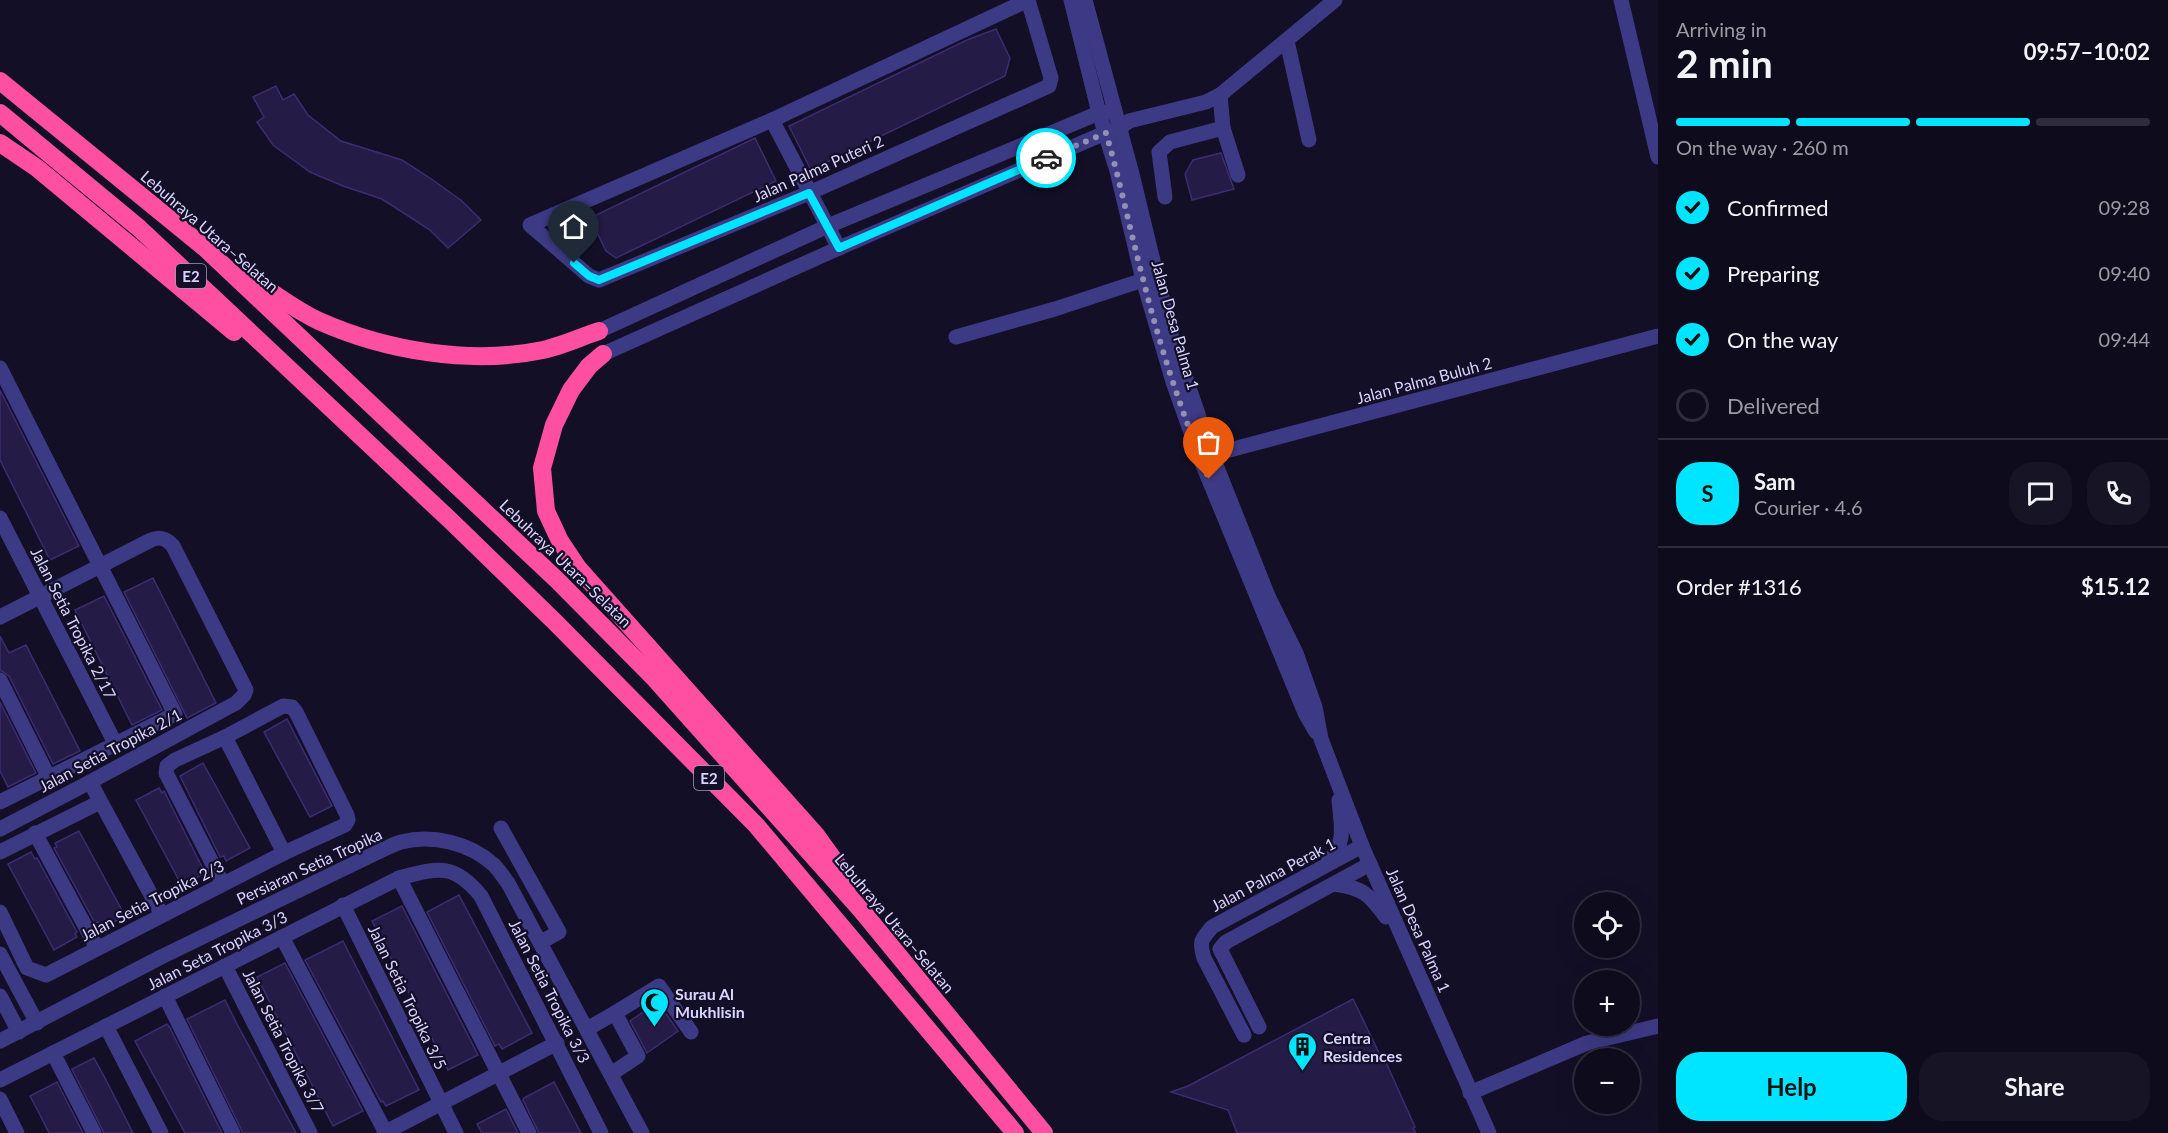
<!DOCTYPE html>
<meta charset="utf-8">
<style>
body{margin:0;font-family:Lato,sans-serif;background:#171425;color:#f1f3f6;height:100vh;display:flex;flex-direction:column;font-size:22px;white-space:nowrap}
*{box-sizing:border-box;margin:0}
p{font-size:20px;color:#9b9ba3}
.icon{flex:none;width:33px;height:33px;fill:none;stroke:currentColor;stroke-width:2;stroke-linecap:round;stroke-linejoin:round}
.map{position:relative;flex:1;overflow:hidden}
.sheet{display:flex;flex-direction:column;background:#0e0b1c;width:510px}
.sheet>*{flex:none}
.fabs{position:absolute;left:1574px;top:892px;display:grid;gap:12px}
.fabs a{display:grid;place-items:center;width:66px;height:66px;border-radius:50%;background:#0e0b1c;box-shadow:0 6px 24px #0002,0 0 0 2px #2e2b3b;font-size:30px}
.pin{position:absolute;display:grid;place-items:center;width:51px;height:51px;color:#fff;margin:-62px -26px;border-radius:50% 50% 50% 0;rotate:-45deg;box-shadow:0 0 6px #0007}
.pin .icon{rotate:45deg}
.courier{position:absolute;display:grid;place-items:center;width:60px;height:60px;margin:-30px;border:4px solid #00e5ff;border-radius:50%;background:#fff;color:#222;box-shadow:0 2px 8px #0007}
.summary em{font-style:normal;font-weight:700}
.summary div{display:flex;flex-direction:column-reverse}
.summary{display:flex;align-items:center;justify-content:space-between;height:102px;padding:0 18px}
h1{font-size:39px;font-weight:700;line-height:45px}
.bar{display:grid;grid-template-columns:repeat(4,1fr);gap:9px 6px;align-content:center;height:72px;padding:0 18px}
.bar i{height:8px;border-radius:4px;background:#2e2b3b}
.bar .on{background:#00e5ff}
.bar p{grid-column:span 4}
.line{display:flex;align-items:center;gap:15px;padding:0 18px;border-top:2px solid #2e2b3b}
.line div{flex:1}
.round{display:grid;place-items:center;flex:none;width:63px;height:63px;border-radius:24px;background:#171425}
ol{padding:0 18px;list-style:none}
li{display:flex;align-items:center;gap:18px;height:66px}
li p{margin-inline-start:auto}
li .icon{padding:6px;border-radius:50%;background:#00e5ff;color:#111;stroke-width:4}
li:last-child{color:#9b9ba3}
li i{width:33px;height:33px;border:3px solid #2e2b3b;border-radius:50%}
.action{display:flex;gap:12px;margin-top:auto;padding:12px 18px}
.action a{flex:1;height:69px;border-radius:24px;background:#00e5ff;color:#111;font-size:24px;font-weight:700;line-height:69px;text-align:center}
.action a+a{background:#171425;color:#f1f3f6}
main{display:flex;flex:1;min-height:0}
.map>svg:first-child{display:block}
</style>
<main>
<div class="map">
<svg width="1658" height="1133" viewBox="0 0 1658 1133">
<rect width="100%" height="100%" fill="#130f26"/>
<g fill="#241b47" stroke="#3b2d73" stroke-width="1.5">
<path d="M 996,29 L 1010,58 L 1005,76 L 811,170 L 789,126 L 967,40 Z"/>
<path d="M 276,86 L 283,100 L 294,94 L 308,115 L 341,141 L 402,160 L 430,178 L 462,201 L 481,220 L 448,248 L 430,230 L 382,199 L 343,186 L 310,172 L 273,145 L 257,122 L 264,117 L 253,97 Z"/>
<path d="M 755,138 L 776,181 L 616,258 L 606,251 L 590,218 Z"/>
<path d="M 1221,153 L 1234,189 L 1192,200 L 1185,174 L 1193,160 Z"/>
<path d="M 0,390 L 79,546 L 50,560 L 0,460 Z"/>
<path d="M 153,578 L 216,703 L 187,718 L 124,592 Z"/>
<path d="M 104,596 L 162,710 L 132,725 L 75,610 Z"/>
<path d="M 0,636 L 9,653 L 26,645 L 80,751 L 53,764 L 9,676 L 0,670 Z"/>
<path d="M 0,702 L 36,773 L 8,787 L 0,771 Z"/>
<path d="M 287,719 L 332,806 L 310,817 L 264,732 Z"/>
<path d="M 203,763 L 250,848 L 226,861 L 224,856 L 220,857 L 180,776 Z"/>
<path d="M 159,788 L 162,793 L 164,791 L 205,873 L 182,886 L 136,800 Z"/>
<path d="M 79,831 L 125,916 L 101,929 L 98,922 L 95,923 L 54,848 L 57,847 L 55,843 Z"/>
<path d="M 31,852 L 35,859 L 37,858 L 77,932 L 75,934 L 77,937 L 54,950 L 8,864 Z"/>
<path d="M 459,895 L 532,1033 L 502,1049 L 499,1044 L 495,1046 L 427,912 Z"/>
<path d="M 402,906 L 478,1055 L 448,1070 L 372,921 Z"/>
<path d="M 343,941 L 419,1090 L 386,1106 L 383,1101 L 381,1102 L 305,960 Z"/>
<path d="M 285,963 L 363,1111 L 333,1126 L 257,977 Z"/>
<path d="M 1353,999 L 1382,1059 L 1384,1058 L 1415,1127 L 1413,1128 L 1416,1133 L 1237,1133 L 1228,1110 L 1171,1092 L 1188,1086 Z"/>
<path d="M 225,1000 L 237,1024 L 296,1133 L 243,1133 L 187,1019 Z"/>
<path d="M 658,1002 L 678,1031 L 647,1053 L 630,1021 Z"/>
<path d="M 167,1024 L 170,1028 L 222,1133 L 185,1133 L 135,1041 Z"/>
<path d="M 94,1058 L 105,1078 L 133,1133 L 104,1133 L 72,1069 Z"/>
<path d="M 57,1082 L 83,1133 L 49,1133 L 40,1115 L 30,1096 Z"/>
<path d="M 554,1082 L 574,1120 L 581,1133 L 539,1133 L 523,1100 L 524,1098 Z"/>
<path d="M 506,1109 L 518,1133 L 482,1133 L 477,1124 Z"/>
</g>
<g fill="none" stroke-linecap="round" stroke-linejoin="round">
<g stroke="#3d3a85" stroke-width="15">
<path d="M 1028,0 L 1051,78 L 1049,86 L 809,193 L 599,280 L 589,276 L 530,225 L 772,120 L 1028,0"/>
<path d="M 1071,0 L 1099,113 L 1117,171 L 1143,280 L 1173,382 L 1200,458 L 1305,713 L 1316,732"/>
<path d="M 1085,0 L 1132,174 L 1171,335 L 1212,455 L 1268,596 L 1296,653 L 1315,707 L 1321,739 L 1362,846 L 1489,1133"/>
<path d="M 1621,0 L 1658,157"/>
<path d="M 1287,41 L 1309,140"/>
<path d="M 1220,95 L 1223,128 L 1238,175"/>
<path d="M 772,120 L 839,248"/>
<path d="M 1165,197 L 1159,152 L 1170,142 L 1223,128"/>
<path d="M 599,331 L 828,226 L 1099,113 L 1108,112"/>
<path d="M 956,337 L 1055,309 L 1143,280"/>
<path d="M 603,354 L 839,248 L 1105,133 L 1119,129 L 1129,121 L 1206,102 L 1220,95 L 1335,0"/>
<path d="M 0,368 L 175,714 L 0,802"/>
<path d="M 1203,457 L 1658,336"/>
<path d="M 0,518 L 116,745"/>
<path d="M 0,617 L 151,540 C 160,536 166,538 173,546 L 246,690 L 244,695 L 236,703 L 90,782 L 0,829"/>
<path d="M 0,680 L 49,778"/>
<path d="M 225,737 L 284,853"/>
<path d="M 90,782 L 162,915"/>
<path d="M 501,828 L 559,932 L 541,942"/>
<path d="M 35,833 L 97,948"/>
<path d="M 0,852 L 100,802"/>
<path d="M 1328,862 C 1347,843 1341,825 1339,800"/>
<path d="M 399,878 L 529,1133"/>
<path d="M 1334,884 C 1363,888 1369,894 1386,917"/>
<path d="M 343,905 L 456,1133"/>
<path d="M 0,912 L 27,968 L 46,975 L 284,853 L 345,825 L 348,820 L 347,815 L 296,712 L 292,707 L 283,706 L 225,737 L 175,760 L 167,766 L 166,773 L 223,884"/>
<path d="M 282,937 L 386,1133"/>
<path d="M 0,954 L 37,1023"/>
<path d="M 225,966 L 310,1133"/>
<path d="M 0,996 L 19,1032"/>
<path d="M 165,996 L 233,1133"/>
<path d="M 106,1026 L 161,1133"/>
<path d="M 1259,1027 L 1220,949 L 1226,942 L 1370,864"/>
<path d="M 587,1029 L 615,1013"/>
<path d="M 1244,1035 L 1204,958 C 1199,941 1201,940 1212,927 L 1362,846"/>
<path d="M 0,1041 L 161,957 L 380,851 C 387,848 394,844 401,842 C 433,834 470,843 494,865 C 499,870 504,878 508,883 L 642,1133"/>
<path d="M 53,1053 L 94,1133"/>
<path d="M 611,1074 L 638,1056 L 615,1013 L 659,986 L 691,1032"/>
<path d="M 0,1080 L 399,878 C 437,868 453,862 481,896 L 601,1133"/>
<path d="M 1470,1093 L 1587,1043 L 1658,1026"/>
<path d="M 0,1099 L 17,1133"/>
<path d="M 384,1133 L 557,1043"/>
</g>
<g stroke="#ff4fa3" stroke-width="18">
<path d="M 0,81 L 205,248 L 557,580 L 655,679 L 862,911 L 1044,1133"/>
<path d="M 0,113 L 139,228 L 451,521 L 555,622 L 756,825 L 1015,1133"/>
<path d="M 0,143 L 37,168 L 234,332"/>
<path d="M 249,277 C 272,292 295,310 319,321 C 386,351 471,365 543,350 C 561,346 581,337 599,331"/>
<path d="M 603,354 L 589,366 L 571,390 L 554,425 L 542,468 L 546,511 L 560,541 L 578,568 L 816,835 L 839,867 L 848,885"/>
</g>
</g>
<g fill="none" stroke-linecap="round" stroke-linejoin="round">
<path stroke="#948fb3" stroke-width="6" stroke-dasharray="0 10.8" d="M 1046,158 L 1106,133 C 1120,181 1130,230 1143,279 C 1160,347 1182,414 1209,479"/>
<path stroke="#00e5ff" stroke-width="8" d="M 574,263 L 589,276 L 599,280 L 809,193 L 839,248 L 1046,158"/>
</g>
<defs>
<symbol id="mosque-pin" viewBox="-11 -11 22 30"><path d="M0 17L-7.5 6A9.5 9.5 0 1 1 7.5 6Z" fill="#00e5ff" stroke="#130f26"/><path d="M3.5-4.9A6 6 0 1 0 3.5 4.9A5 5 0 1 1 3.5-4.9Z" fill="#111"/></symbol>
<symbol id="building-pin" viewBox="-11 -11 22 30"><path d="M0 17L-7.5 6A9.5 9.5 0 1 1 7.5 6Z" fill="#00e5ff" stroke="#130f26"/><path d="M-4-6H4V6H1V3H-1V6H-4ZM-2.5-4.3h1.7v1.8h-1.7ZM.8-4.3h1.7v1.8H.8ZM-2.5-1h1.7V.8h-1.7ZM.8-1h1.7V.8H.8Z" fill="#111"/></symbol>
</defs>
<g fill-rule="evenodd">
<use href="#mosque-pin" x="638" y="986" width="33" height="45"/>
<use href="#building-pin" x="1286" y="1030" width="33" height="45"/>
</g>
<g text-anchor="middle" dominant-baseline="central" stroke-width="4.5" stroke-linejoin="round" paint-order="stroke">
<g fill="#130f26" stroke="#9e99be" stroke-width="1.5">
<rect x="176" y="264" width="30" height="24" rx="4.5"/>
<rect x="694" y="766" width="30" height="24" rx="4.5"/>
</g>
<g font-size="15" font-weight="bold" fill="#d9d4ff">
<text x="191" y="276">E2</text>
<text x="709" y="778">E2</text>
</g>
<g font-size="16" fill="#d9d4ff" stroke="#130f26">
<text transform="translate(818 168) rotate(-24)">Jalan Palma Puteri 2</text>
<text transform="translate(210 231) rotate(41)">Lebuhraya Utara–Selatan</text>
<text transform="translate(1176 325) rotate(74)">Jalan Desa Palma 1</text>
<text transform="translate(1424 380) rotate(-15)">Jalan Palma Buluh 2</text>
<text transform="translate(566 563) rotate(44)">Lebuhraya Utara–Selatan</text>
<text transform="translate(74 623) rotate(63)">Jalan Setia Tropika 2/17</text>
<text transform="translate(110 750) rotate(-28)">Jalan Setia Tropika 2/1</text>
<text transform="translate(309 866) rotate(-25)">Persiaran Setia Tropika</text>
<text transform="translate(1273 874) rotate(-28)">Jalan Palma Perak 1</text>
<text transform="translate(152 900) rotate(-27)">Jalan Setia Tropika 2/3</text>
<text transform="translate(895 923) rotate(50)">Lebuhraya Utara–Selatan</text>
<text transform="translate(1419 930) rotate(66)">Jalan Desa Palma 1</text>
<text transform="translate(217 950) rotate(-27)">Jalan Seta Tropika 3/3</text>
<text transform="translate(550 991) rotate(63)">Jalan Setia Tropika 3/3</text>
<text transform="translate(408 997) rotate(64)">Jalan Setia Tropika 3/5</text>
<text transform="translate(284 1041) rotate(63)">Jalan Setia Tropika 3/7</text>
</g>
<g font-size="16" font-weight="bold" fill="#d9d4ff" stroke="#130f26" text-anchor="start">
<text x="675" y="993">Surau Al<tspan x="675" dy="18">Mukhlisin</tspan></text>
<text x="1323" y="1037">Centra<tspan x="1323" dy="18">Residences</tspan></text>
</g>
</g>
</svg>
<div class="fabs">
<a><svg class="icon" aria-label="locate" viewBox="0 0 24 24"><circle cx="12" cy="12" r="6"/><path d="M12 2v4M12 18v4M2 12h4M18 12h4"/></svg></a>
<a>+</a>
<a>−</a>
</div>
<div class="pin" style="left:1209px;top:479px;background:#ea580c"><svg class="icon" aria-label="bag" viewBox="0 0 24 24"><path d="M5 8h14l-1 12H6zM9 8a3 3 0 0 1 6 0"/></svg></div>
<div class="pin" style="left:574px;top:263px;background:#1f2937"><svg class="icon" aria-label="home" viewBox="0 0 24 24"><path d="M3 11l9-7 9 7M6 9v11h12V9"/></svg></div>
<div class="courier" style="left:1046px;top:158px"><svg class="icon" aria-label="car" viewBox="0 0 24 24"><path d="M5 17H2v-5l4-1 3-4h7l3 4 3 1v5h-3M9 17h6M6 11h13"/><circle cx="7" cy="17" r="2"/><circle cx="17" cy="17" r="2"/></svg></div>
</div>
<section class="sheet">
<div class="summary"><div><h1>2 min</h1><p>Arriving in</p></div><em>09:57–10:02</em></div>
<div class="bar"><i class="on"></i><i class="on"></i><i class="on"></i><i></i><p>On the way · 260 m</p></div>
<ol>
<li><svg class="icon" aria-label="check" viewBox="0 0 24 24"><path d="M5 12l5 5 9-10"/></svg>Confirmed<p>09:28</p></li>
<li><svg class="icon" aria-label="check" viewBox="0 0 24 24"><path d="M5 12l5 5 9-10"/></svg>Preparing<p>09:40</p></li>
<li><svg class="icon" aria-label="check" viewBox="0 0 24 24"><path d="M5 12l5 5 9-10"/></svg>On the way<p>09:44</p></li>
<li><i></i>Delivered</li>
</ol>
<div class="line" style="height:108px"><b class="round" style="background:#00e5ff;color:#111">S</b><div><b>Sam</b><p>Courier · 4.6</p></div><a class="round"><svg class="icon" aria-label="chat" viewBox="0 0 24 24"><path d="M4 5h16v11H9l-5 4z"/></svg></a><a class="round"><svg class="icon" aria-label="phone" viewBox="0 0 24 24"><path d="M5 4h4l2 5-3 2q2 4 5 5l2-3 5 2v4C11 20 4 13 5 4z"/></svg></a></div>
<div class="line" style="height:78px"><div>Order #1316</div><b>$15.12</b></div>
<div class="action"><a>Help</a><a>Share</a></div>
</section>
</main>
